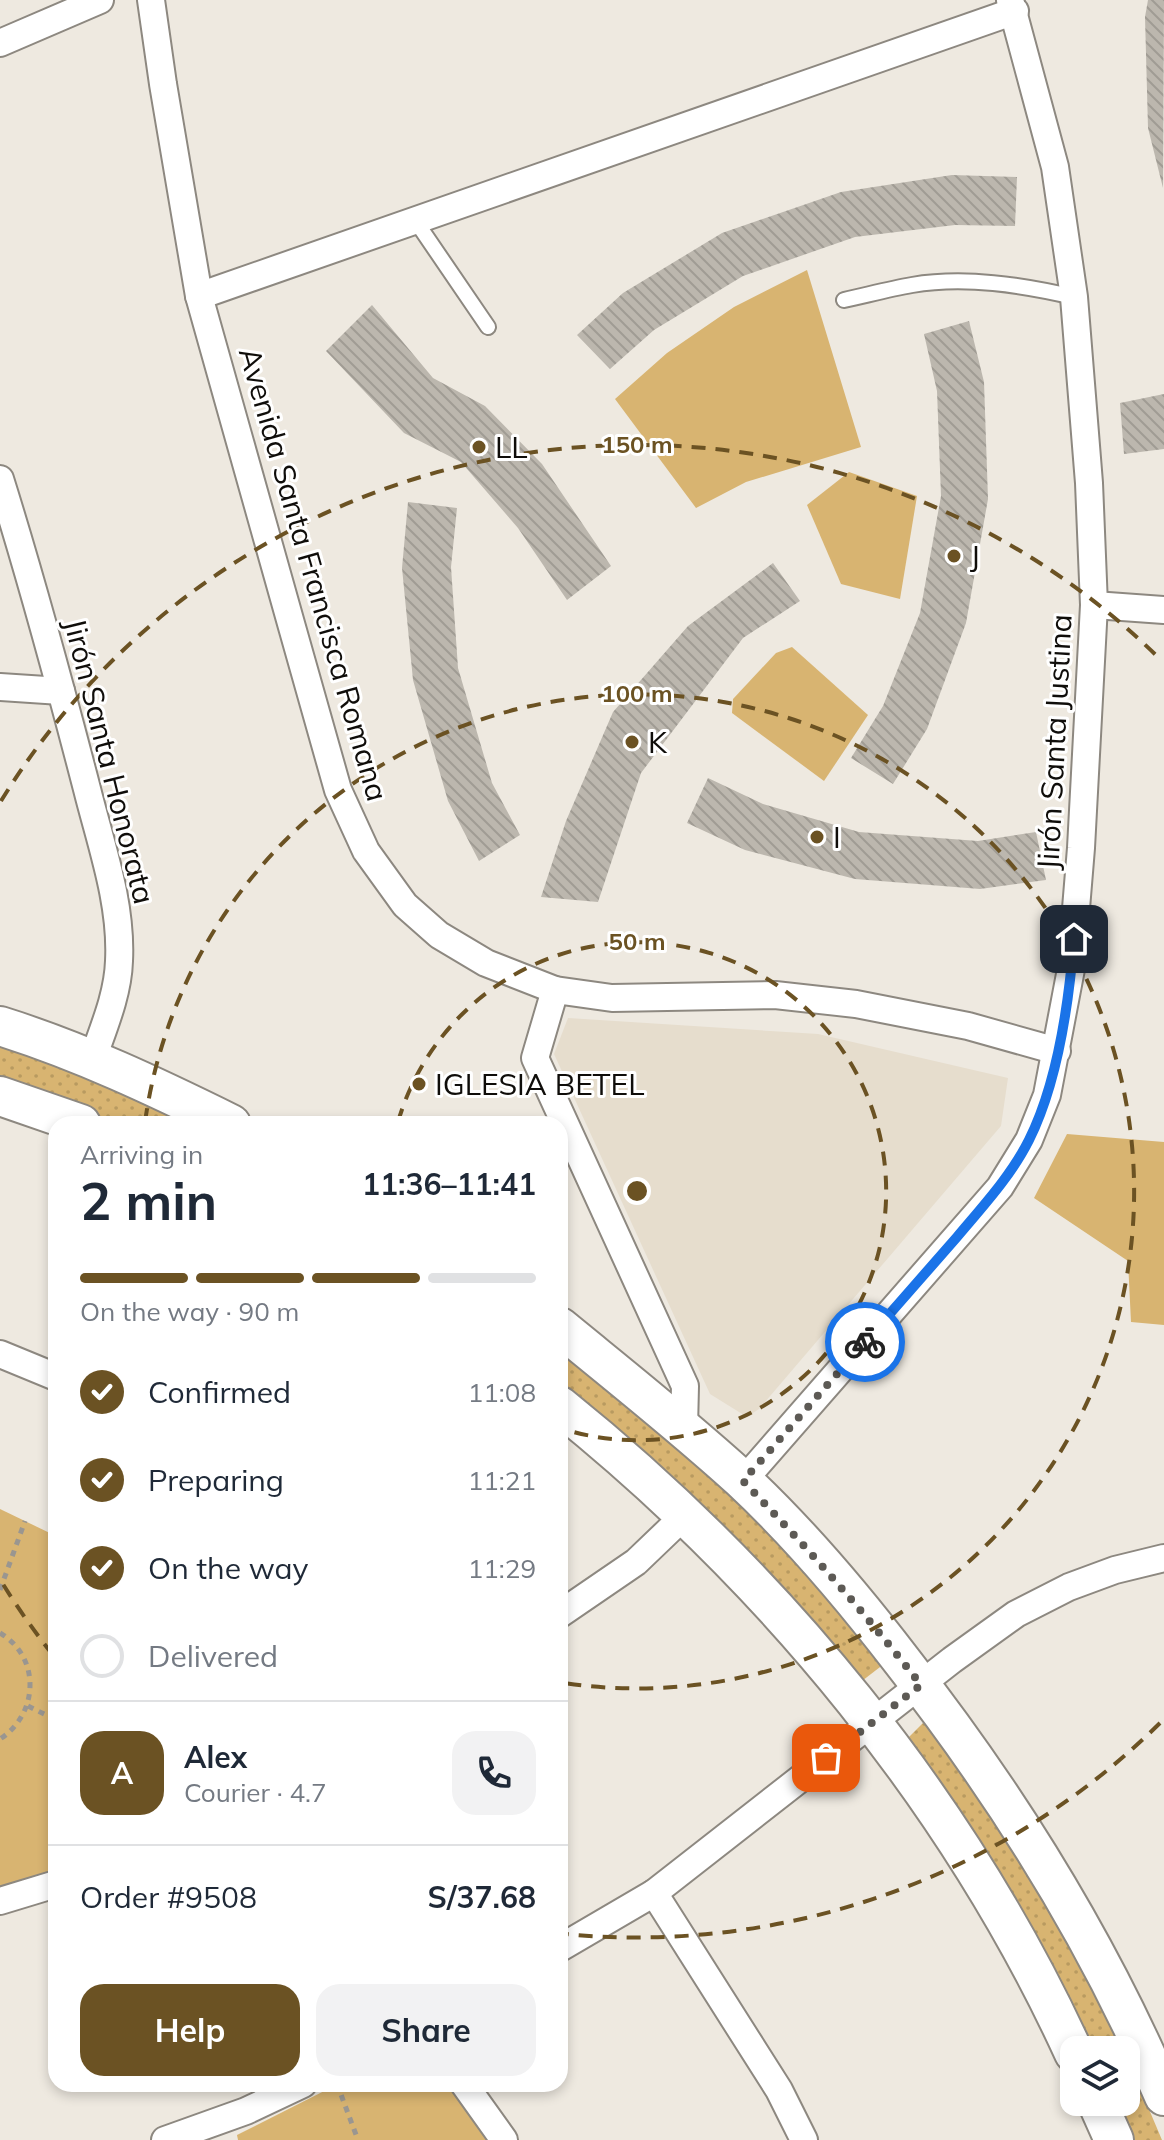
<!DOCTYPE html>
<meta charset="utf-8">
<style>
body{margin:0;font-family:Mulish,sans-serif;background:#f2f2f3;color:#1f2937;height:100vh;display:flex;flex-direction:column;font-size:30px;white-space:nowrap}
*{box-sizing:border-box;margin:0}
p{font-size:26px;color:#747a83}
.icon{flex:none;width:44px;height:44px;fill:none;stroke:currentColor;stroke-width:2;stroke-linecap:round;stroke-linejoin:round}
.map{position:relative;flex:1;overflow:hidden}
.sheet{position:absolute;left:48px;top:1116px;width:520px;height:976px;display:flex;flex-direction:column;background:#fff;border-radius:24px;box-shadow:0 4px 12px #0003}
.sheet>*{flex:none}
.controls{position:absolute;left:1060px;top:2036px;display:grid;gap:16px}
.controls a{display:grid;place-items:center;width:80px;height:80px;border-radius:16px;background:#fff;box-shadow:0 4px 12px #0003;font-size:40px}
.pin{position:absolute;display:grid;place-items:center;width:68px;height:68px;color:#fff;margin:-34px;border-radius:16px;box-shadow:0 4px 12px #0006}
.courier{position:absolute;display:grid;place-items:center;width:80px;height:80px;margin:-40px;border:6px solid #1a73e8;border-radius:50%;background:#fff;color:#222;box-shadow:0 2px 10px #0007}
.headline em{font-style:normal;font-weight:700}
.headline div{display:flex;flex-direction:column-reverse}
.headline{display:flex;align-items:center;justify-content:space-between;height:136px;padding:0 32px}
h1{font-size:52px;font-weight:700;line-height:60px}
.bar{display:grid;grid-template-columns:repeat(4,1fr);gap:12px 8px;align-content:center;height:96px;padding:0 32px}
.bar i{height:10px;border-radius:6px;background:#e0e1e3}
.bar .on{background:#6b5223}
.bar p{grid-column:span 4}
.line{display:flex;align-items:center;gap:20px;padding:0 32px;border-top:2px solid #e0e1e3}
.line div{flex:1}
.round{display:grid;place-items:center;flex:none;width:84px;height:84px;border-radius:24px;background:#f2f2f3}
ol{padding:0 32px;list-style:none}
li{display:flex;align-items:center;gap:24px;height:88px}
li p{margin-inline-start:auto}
li .icon{padding:8px;border-radius:50%;background:#6b5223;color:#fff;stroke-width:4}
li:last-child{color:#747a83}
li i{width:44px;height:44px;border:4px solid #e0e1e3;border-radius:50%}
.cta{display:flex;gap:16px;margin-top:auto;padding:16px 32px}
.cta a{flex:1;height:92px;border-radius:24px;background:#6b5223;color:#fff;font-size:32px;font-weight:700;line-height:92px;text-align:center}
.cta a+a{background:#f2f2f3;color:#1f2937}
.map>svg:first-child{display:block}
</style>
<div class="map">
<svg width="1164" height="2140" viewBox="0 0 1164 2140">
<defs>
<pattern id="grass-dots" width="8" height="8" patternUnits="userSpaceOnUse" patternTransform="scale(2)"><rect width="8" height="8" fill="#d8b471"/><path d="M2 2h.1M6 6h.1" fill="none" stroke="#b89a60" stroke-width="1.8" stroke-linecap="round"/></pattern>
<pattern id="building-back-hatch" width="6" height="6" patternUnits="userSpaceOnUse" patternTransform="scale(2)"><rect width="6" height="6" fill="#bcb7ae"/><path d="M-1 5l2 2M0 0l6 6M5-1l2 2" fill="none" stroke="#a09c94"/></pattern>
</defs>
<rect width="100%" height="100%" fill="#eee9e0"/>
<path fill="#e6ddcd" d="M 568,1018 L 818,1034 L 1008,1078 L 1001,1126 L 759,1409 L 747,1417 L 710,1394 L 554,1054 Z"/>
<g fill="url(#grass-dots)">
<path d="M 0,1041 L 204,1124 L 101,1124 L 0,1086 Z"/>
<path d="M 560,1350 L 680,1445 L 776,1540 L 884,1664 L 858,1684 L 560,1399 Z"/>
<path d="M 923,1723 L 940,1738 L 1068,1936 L 1123,2050 L 1082,2050 L 904,1742 Z"/>
<path d="M 1126,2055 L 1162,2140 L 1123,2140 L 1106,2102 L 1126,2102 Z"/>
</g>
<g fill="#d8b471">
<path d="M 807,270 L 861,447 L 746,482 L 696,508 L 615,399 L 667,353 L 734,307 Z"/>
<path d="M 849,472 L 917,496 L 900,599 L 841,584 L 807,505 Z"/>
<path d="M 792,647 L 868,715 L 824,781 L 732,713 L 733,699 L 776,653 Z"/>
<path d="M 1067,1134 L 1164,1142 L 1164,1325 L 1131,1322 L 1128,1261 L 1034,1198 Z"/>
<path d="M 0,1509 L 56,1536 L 56,1884 L 0,1901 Z"/>
<path d="M 338,2084 L 447,2084 L 489,2140 L 238,2140 L 237,2135 Z"/>
</g>
<g fill="url(#building-back-hatch)">
<path d="M 1148,0 L 1164,0 L 1163,188 L 1148,128 L 1145,17 Z"/>
<path d="M 952,175 L 1017,177 L 1015,226 L 955,225 L 855,237 L 743,276 L 654,330 L 610,369 L 577,335 L 623,293 L 722,233 L 841,192 Z"/>
<path d="M 372,305 L 433,378 L 485,406 L 542,464 L 611,566 L 567,600 L 518,528 L 461,462 L 404,433 L 326,351 Z"/>
<path d="M 969,321 L 984,382 L 988,499 L 966,623 L 927,729 L 893,784 L 851,758 L 883,706 L 920,613 L 941,496 L 937,391 L 924,334 Z"/>
<path d="M 1164,394 L 1164,449 L 1124,454 L 1120,403 Z"/>
<path d="M 408,502 L 457,508 L 451,567 L 458,668 L 492,783 L 520,835 L 479,861 L 448,801 L 413,680 L 402,568 Z"/>
<path d="M 773,563 L 800,601 L 743,638 L 641,773 L 598,902 L 541,897 L 566,821 L 613,712 L 688,626 Z"/>
<path d="M 708,778 L 763,804 L 859,832 L 978,841 L 1036,832 L 1046,880 L 980,889 L 855,879 L 745,850 L 687,823 Z"/>
</g>
<g fill="none" stroke-linecap="round" stroke-linejoin="round">
<defs>
<g id="lane">
<path d="M 415,220 L 488,327"/>
<path d="M 844,300 C 867,295 889,289 912,285 C 965,276 1022,285 1074,297"/>
</g>
<g id="street">
<path d="M 151,0 L 163,84 L 199,296 L 292,627 L 338,790 L 366,851 L 405,905 L 439,935 L 486,963 L 555,990 L 612,998 L 775,995 L 856,1004 L 968,1026 L 1057,1051"/>
<path d="M 0,43 L 100,0"/>
<path d="M 199,296 L 1015,11"/>
<path d="M 0,479 C 32,581 60,685 87,789 C 101,845 122,903 119,961 C 118,995 103,1029 92,1061"/>
<path d="M 1094,605 L 1164,610"/>
<path d="M 0,687 L 61,691"/>
<path d="M 555,990 L 535,1058 L 685,1386 L 684,1428"/>
<path d="M 0,1354 L 56,1377"/>
<path d="M 743,1481 L 1000,1187 L 1029,1140 L 1047,1095 L 1071,969 L 1081,848 L 1094,605 L 1089,483 L 1074,297 L 1055,167 L 1010,0"/>
<path d="M 560,1614 L 636,1562 L 684,1516"/>
<path d="M 654,1893 L 779,2090 L 804,2140"/>
<path d="M 0,1901 L 56,1884"/>
<path d="M 560,1948 L 654,1893 L 952,1660 L 1016,1614 L 1069,1587 L 1115,1570 L 1164,1558"/>
<path d="M 464,2084 L 504,2140"/>
<path d="M 165,2140 L 246,2111 L 303,2084"/>
</g>
<g id="secondary">
<path d="M 0,1026 C 80,1051 156,1087 231,1124"/>
<path d="M 0,1096 L 81,1124"/>
<path d="M 560,1327 C 621,1377 683,1426 741,1479 C 800,1534 853,1597 902,1661 C 1007,1795 1097,1939 1164,2096"/>
<path d="M 560,1406 C 775,1579 959,1802 1074,2053"/>
<path d="M 1097,2102 L 1114,2140"/>
</g>
</defs>
<use href="#lane" stroke="#8d8880" stroke-width="18"/>
<use href="#street" stroke="#8d8880" stroke-width="30"/>
<use href="#secondary" stroke="#8d8880" stroke-width="42"/>
<g stroke="#9a9690" stroke-width="5" stroke-dasharray="6 6" stroke-linecap="butt">
<path d="M 0,1590 L 25,1521"/>
<path d="M 0,1633 C 41,1657 39,1714 0,1739"/>
<path d="M 28,1706 L 56,1720"/>
<path d="M 337,2084 L 358,2140"/>
</g>
<use href="#lane" stroke="#fff" stroke-width="14"/>
<use href="#street" stroke="#fff" stroke-width="26"/>
<use href="#secondary" stroke="#fff" stroke-width="38"/>
</g>
<g fill="none" stroke-linecap="round" stroke-linejoin="round">
<path stroke="#5d5a55" stroke-width="8" stroke-dasharray="0 14.4" d="M 826,1758 L 921,1685 C 865,1613 806,1546 743,1481 L 865,1342"/>
<path stroke="#1a73e8" stroke-width="10" d="M 865,1342 C 896,1307 926,1272 957,1237 C 983,1206 1011,1176 1029,1140 C 1058,1082 1069,1002 1074,939"/>
</g>
<g fill="none" stroke="#6b5223" stroke-width="4" stroke-dasharray="14 10">
<path d="M398 1122A249 249 0 1 1 560 1428"/>
<path d="M145 1122A497 497 0 1 1 564 1683"/>
<path d="M1160 1723A746 746 0 0 1 565 1934M53 1655A746 746 0 0 1 1 1581M1 801A746 746 0 0 1 1160 659"/>
</g>
<g fill="#6b5223" stroke="#fff" stroke-width="3">
<circle cx="479" cy="447" r="8"/>
<circle cx="954" cy="556" r="8"/>
<circle cx="632" cy="742" r="8"/>
<circle cx="817" cy="837" r="8"/>
<circle cx="419" cy="1084" r="8"/>
</g>
<g text-anchor="middle" dominant-baseline="central" stroke-width="6" stroke-linejoin="round" paint-order="stroke">
<g font-size="30" fill="#0f0d0a" stroke="#fff" text-anchor="start">
<text x="495" y="447">LL</text>
<text x="970" y="556">J</text>
<text x="648" y="742">K</text>
<text x="833" y="837">I</text>
<text x="435" y="1084">IGLESIA BETEL</text>
</g>
<g font-size="30" fill="#0f0d0a" stroke="#fff">
<text transform="translate(314 574) rotate(74)">Avenida Santa Francisca Romana</text>
<text transform="translate(1054 742) rotate(-87)">Jirón Santa Justina</text>
<text transform="translate(110 761) rotate(76)">Jirón Santa Honorata</text>
</g>
</g>
<circle cx="637" cy="1191" r="12" fill="#6b5223" stroke="#fff" stroke-width="4"/>
<g font-size="24" text-anchor="middle" font-weight="bold" fill="#6b5223" stroke="#fff" stroke-width="6" stroke-linejoin="round" paint-order="stroke">
<text x="637" y="453">150 m</text>
<text x="637" y="702">100 m</text>
<text x="637" y="950">50 m</text>
</g>
</svg>
<div class="controls">
<a><svg class="icon" aria-label="layers" viewBox="0 0 24 24"><path d="M12 4l9 5-9 5-9-5zM3 14l9 5 9-5"/></svg></a>
</div>
<div class="pin" style="left:826px;top:1758px;background:#ea580c"><svg class="icon" aria-label="bag" viewBox="0 0 24 24"><path d="M5 8h14l-1 12H6zM9 8a3 3 0 0 1 6 0"/></svg></div>
<div class="pin" style="left:1074px;top:939px;background:#1f2937"><svg class="icon" aria-label="home" viewBox="0 0 24 24"><path d="M3 11l9-7 9 7M6 9v11h12V9"/></svg></div>
<div class="courier" style="left:865px;top:1342px"><svg class="icon" aria-label="bike" viewBox="0 0 24 24"><circle cx="6" cy="16" r="4"/><circle cx="18" cy="16" r="4"/><path d="M6 16l4-8h5l3 8M10 8l3 8H6M13 5h3"/></svg></div>
<section class="sheet">
<div class="headline"><div><h1>2 min</h1><p>Arriving in</p></div><em>11:36–11:41</em></div>
<div class="bar"><i class="on"></i><i class="on"></i><i class="on"></i><i></i><p>On the way · 90 m</p></div>
<ol>
<li><svg class="icon" aria-label="check" viewBox="0 0 24 24"><path d="M5 12l5 5 9-10"/></svg>Confirmed<p>11:08</p></li>
<li><svg class="icon" aria-label="check" viewBox="0 0 24 24"><path d="M5 12l5 5 9-10"/></svg>Preparing<p>11:21</p></li>
<li><svg class="icon" aria-label="check" viewBox="0 0 24 24"><path d="M5 12l5 5 9-10"/></svg>On the way<p>11:29</p></li>
<li><i></i>Delivered</li>
</ol>
<div class="line" style="height:144px"><b class="round" style="background:#6b5223;color:#fff">A</b><div><b>Alex</b><p>Courier · 4.7</p></div><a class="round"><svg class="icon" aria-label="phone" viewBox="0 0 24 24"><path d="M5 4h4l2 5-3 2q2 4 5 5l2-3 5 2v4C11 20 4 13 5 4z"/></svg></a></div>
<div class="line" style="height:104px"><div>Order #9508</div><b>S/37.68</b></div>
<div class="cta"><a>Help</a><a>Share</a></div>
</section>
</div>
